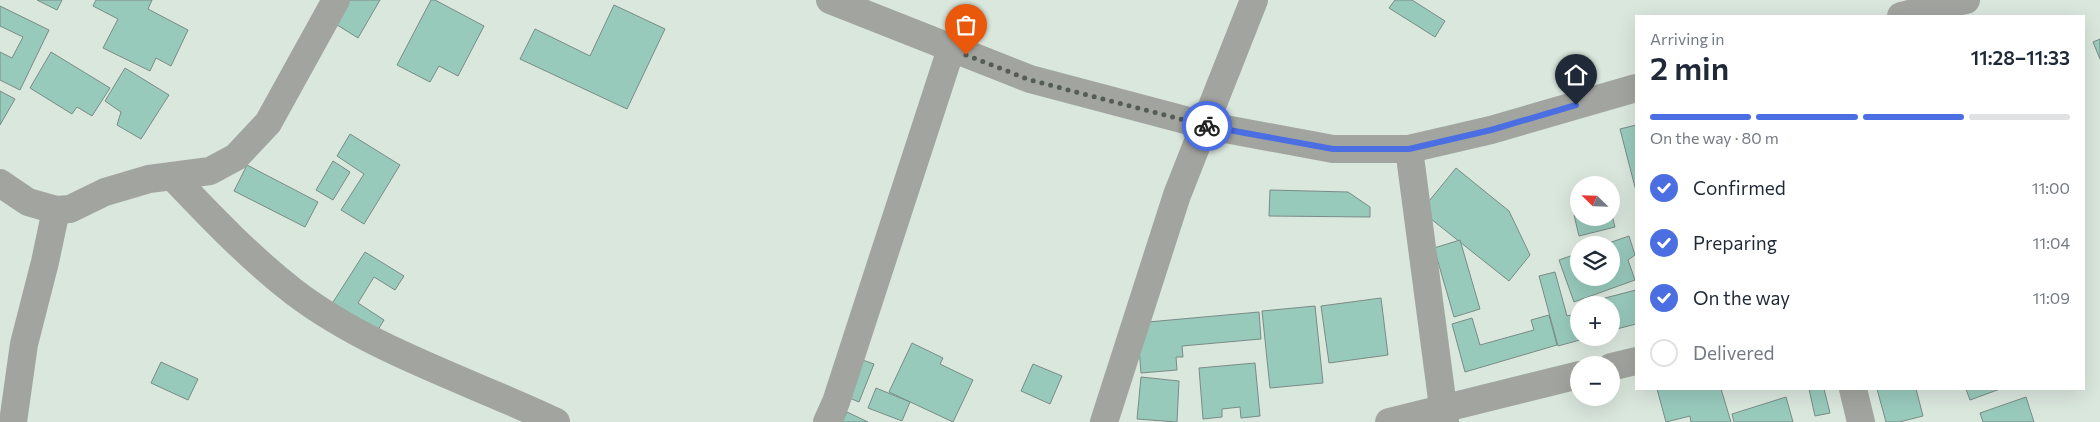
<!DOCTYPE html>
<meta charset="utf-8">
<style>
body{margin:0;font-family:Commissioner,sans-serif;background:#f2f2f3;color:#1f2937;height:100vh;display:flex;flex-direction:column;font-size:19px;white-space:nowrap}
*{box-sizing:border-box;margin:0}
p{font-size:16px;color:#747a83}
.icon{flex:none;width:28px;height:28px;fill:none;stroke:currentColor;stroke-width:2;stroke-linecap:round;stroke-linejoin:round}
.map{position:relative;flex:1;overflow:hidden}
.sheet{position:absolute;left:1635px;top:15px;width:450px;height:375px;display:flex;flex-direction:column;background:#fff;border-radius:0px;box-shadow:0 5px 20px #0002}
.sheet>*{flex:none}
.needle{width:32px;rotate:293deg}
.tools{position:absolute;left:1570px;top:176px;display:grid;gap:10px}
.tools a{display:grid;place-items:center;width:50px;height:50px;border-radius:50%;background:#fff;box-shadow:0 5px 20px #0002;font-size:25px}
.pin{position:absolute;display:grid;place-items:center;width:42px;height:42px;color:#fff;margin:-51px -21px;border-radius:50% 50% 50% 0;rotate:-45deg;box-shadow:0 0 5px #0007}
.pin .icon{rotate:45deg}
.courier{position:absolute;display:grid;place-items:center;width:50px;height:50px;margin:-25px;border:4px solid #4b6ee2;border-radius:50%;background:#fff;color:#222;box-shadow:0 1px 6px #0007}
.head em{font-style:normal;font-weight:600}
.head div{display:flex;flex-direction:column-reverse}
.head{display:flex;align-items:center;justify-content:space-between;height:85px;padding:0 15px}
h1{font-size:32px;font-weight:600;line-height:38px}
.bar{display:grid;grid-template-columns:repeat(4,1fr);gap:8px 5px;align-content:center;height:60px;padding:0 15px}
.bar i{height:6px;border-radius:4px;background:#e0e1e3}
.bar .on{background:#4b6ee2}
.bar p{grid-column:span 4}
ol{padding:0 15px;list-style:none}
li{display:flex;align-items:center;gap:15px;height:55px}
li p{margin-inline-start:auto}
li .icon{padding:5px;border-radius:50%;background:#4b6ee2;color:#fff;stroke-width:4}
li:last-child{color:#747a83}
li i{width:28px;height:28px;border:2px solid #e0e1e3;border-radius:50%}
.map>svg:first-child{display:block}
</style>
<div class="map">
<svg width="2100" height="422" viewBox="0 0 2100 422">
<rect width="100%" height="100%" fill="#dae7dd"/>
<g fill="#98cabc" stroke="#7a8b86">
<path d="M 37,0 L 62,0 L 57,10 Z"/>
<path d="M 96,0 L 152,0 L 148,9 L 188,30 L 171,66 L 156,58 L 150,71 L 103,48 L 118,19 L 93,6 Z"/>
<path d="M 348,0 L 380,0 L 358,38 L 334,23 Z"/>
<path d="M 431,0 L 435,0 L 484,26 L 458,76 L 439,66 L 430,82 L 397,65 Z"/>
<path d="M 1395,0 L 1412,0 L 1445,21 L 1435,37 L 1389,8 Z"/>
<path d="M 614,5 L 665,29 L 627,109 L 520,59 L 535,29 L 590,56 Z"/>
<path d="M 0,6 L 49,30 L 20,90 L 0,80 L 0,52 L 12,58 L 23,37 L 0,26 Z"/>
<path d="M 2100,39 L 2100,59 L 2093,42 Z"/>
<path d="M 51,52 L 110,88 L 92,116 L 77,107 L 72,114 L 30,88 Z"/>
<path d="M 125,68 L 169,95 L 141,139 L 117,125 L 121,112 L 105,101 Z"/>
<path d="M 0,91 L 15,99 L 0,125 Z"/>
<path d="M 1636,125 L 1636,191 L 1620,129 Z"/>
<path d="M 350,134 L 400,165 L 364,224 L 341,210 L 364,174 L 337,156 Z"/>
<path d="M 333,161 L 350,172 L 333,200 L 316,190 Z"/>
<path d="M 247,165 L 318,202 L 305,227 L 234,191 Z"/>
<path d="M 1456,168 L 1509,211 L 1530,255 L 1509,281 L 1421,211 Z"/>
<path d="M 1270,190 L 1348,192 L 1370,207 L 1370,217 L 1269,216 Z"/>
<path d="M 1611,211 L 1615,227 L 1579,236 L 1574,215 L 1579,214 L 1579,218 L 1611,218 Z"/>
<path d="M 1629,236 L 1635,255 L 1628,260 L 1635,280 L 1574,302 L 1559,260 L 1579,253 L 1579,278 L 1611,278 L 1611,245 L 1603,245 Z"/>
<path d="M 1460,240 L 1480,309 L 1454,317 L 1434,248 Z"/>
<path d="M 365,252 L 404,276 L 395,290 L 374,277 L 358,303 L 384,320 L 373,338 L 328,310 Z"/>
<path d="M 1555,272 L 1567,316 L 1579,313 L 1579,338 L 1587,338 L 1558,346 L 1539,276 Z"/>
<path d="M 1636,290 L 1636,324 L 1613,330 L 1611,305 L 1607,305 L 1605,298 Z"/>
<path d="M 1381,298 L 1388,355 L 1329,363 L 1321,306 Z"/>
<path d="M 1315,306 L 1323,383 L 1270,388 L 1262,311 Z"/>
<path d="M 1259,312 L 1261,339 L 1182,346 L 1183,357 L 1176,357 L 1177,370 L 1141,373 L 1137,323 Z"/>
<path d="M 1549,315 L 1557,345 L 1465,372 L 1452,324 L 1472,318 L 1480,345 L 1534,330 L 1531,320 Z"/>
<path d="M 1611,331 L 1613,338 L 1591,344 L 1590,338 L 1611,338 Z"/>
<path d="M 912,343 L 943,358 L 940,364 L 973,380 L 953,422 L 889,392 Z"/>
<path d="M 857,358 L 874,364 L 859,402 L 842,395 Z"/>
<path d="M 161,362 L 198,379 L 188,400 L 151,383 Z"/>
<path d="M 1255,363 L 1260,416 L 1241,418 L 1240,407 L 1222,409 L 1222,417 L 1203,419 L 1199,368 Z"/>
<path d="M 1033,364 L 1062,376 L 1050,404 L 1021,391 Z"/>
<path d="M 1141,377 L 1179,381 L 1177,422 L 1137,419 Z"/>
<path d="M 876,388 L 910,402 L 902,421 L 868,408 Z"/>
<path d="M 1657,389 L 1721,389 L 1731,422 L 1691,422 L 1690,416 L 1666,422 Z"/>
<path d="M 1809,389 L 1824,389 L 1830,413 L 1815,416 Z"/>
<path d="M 1877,389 L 1916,389 L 1923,416 L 1899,422 L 1886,422 Z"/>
<path d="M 1966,389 L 2000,389 L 1970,400 Z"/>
<path d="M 1786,397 L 1793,422 L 1734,422 L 1732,414 Z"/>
<path d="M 2026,397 L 2034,422 L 1983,422 L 1980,413 Z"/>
<path d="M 847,412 L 868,422 L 842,422 Z"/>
</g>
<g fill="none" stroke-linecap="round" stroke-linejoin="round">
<g stroke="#a2a59f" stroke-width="28">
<path d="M 830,0 L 1030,79 L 1204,125 L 1333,149 L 1409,149 L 1491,130 L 1636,88"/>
<path d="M 1901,16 L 1966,0"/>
<path d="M 1409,149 L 1445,422"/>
<path d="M 172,176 C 211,217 249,257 294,292 C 370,350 470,381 556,422"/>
<path d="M 0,183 L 28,202 L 56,210 L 70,209 L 105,192 L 149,179 L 210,171 L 236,157 L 268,123 L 336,0"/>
<path d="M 1611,367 L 1636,361"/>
<path d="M 1853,389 L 1861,422"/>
<path d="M 13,422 L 24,344 L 45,262 L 56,210"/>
<path d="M 827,422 L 836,402 L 951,49"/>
<path d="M 1104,422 L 1177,195 L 1254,0"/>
<path d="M 1389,422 L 1579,375"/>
</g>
</g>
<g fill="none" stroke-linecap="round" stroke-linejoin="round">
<path stroke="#545c56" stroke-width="5" stroke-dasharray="0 9" d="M 966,55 L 1030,80 L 1207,126"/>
<path stroke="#4b6ee2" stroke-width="6" d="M 1207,126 L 1333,149 L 1409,149 L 1491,130 L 1576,105"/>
</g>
</svg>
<div class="tools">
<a><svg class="needle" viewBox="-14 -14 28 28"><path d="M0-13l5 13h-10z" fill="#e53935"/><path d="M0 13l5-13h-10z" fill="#747a83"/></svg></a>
<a><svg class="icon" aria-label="layers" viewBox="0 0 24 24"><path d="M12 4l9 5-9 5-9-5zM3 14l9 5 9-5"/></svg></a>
<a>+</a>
<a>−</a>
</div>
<div class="pin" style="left:966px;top:55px;background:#ea580c"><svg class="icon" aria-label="bag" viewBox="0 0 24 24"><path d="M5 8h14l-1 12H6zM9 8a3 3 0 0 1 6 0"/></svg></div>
<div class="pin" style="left:1576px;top:105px;background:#1f2937"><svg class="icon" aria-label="home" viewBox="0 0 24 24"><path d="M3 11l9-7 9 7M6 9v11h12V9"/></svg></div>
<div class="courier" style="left:1207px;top:126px"><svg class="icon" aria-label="bike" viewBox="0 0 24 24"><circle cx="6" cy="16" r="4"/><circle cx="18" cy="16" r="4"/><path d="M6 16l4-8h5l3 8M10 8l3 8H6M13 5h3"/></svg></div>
<section class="sheet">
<div class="head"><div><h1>2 min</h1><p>Arriving in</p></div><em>11:28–11:33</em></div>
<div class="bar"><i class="on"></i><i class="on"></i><i class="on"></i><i></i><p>On the way · 80 m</p></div>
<ol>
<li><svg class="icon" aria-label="check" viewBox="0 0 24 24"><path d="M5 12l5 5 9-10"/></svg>Confirmed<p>11:00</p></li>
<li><svg class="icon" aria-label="check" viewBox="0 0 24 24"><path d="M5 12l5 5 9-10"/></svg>Preparing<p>11:04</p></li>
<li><svg class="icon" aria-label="check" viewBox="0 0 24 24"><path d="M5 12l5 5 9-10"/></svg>On the way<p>11:09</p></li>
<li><i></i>Delivered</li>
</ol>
</section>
</div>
